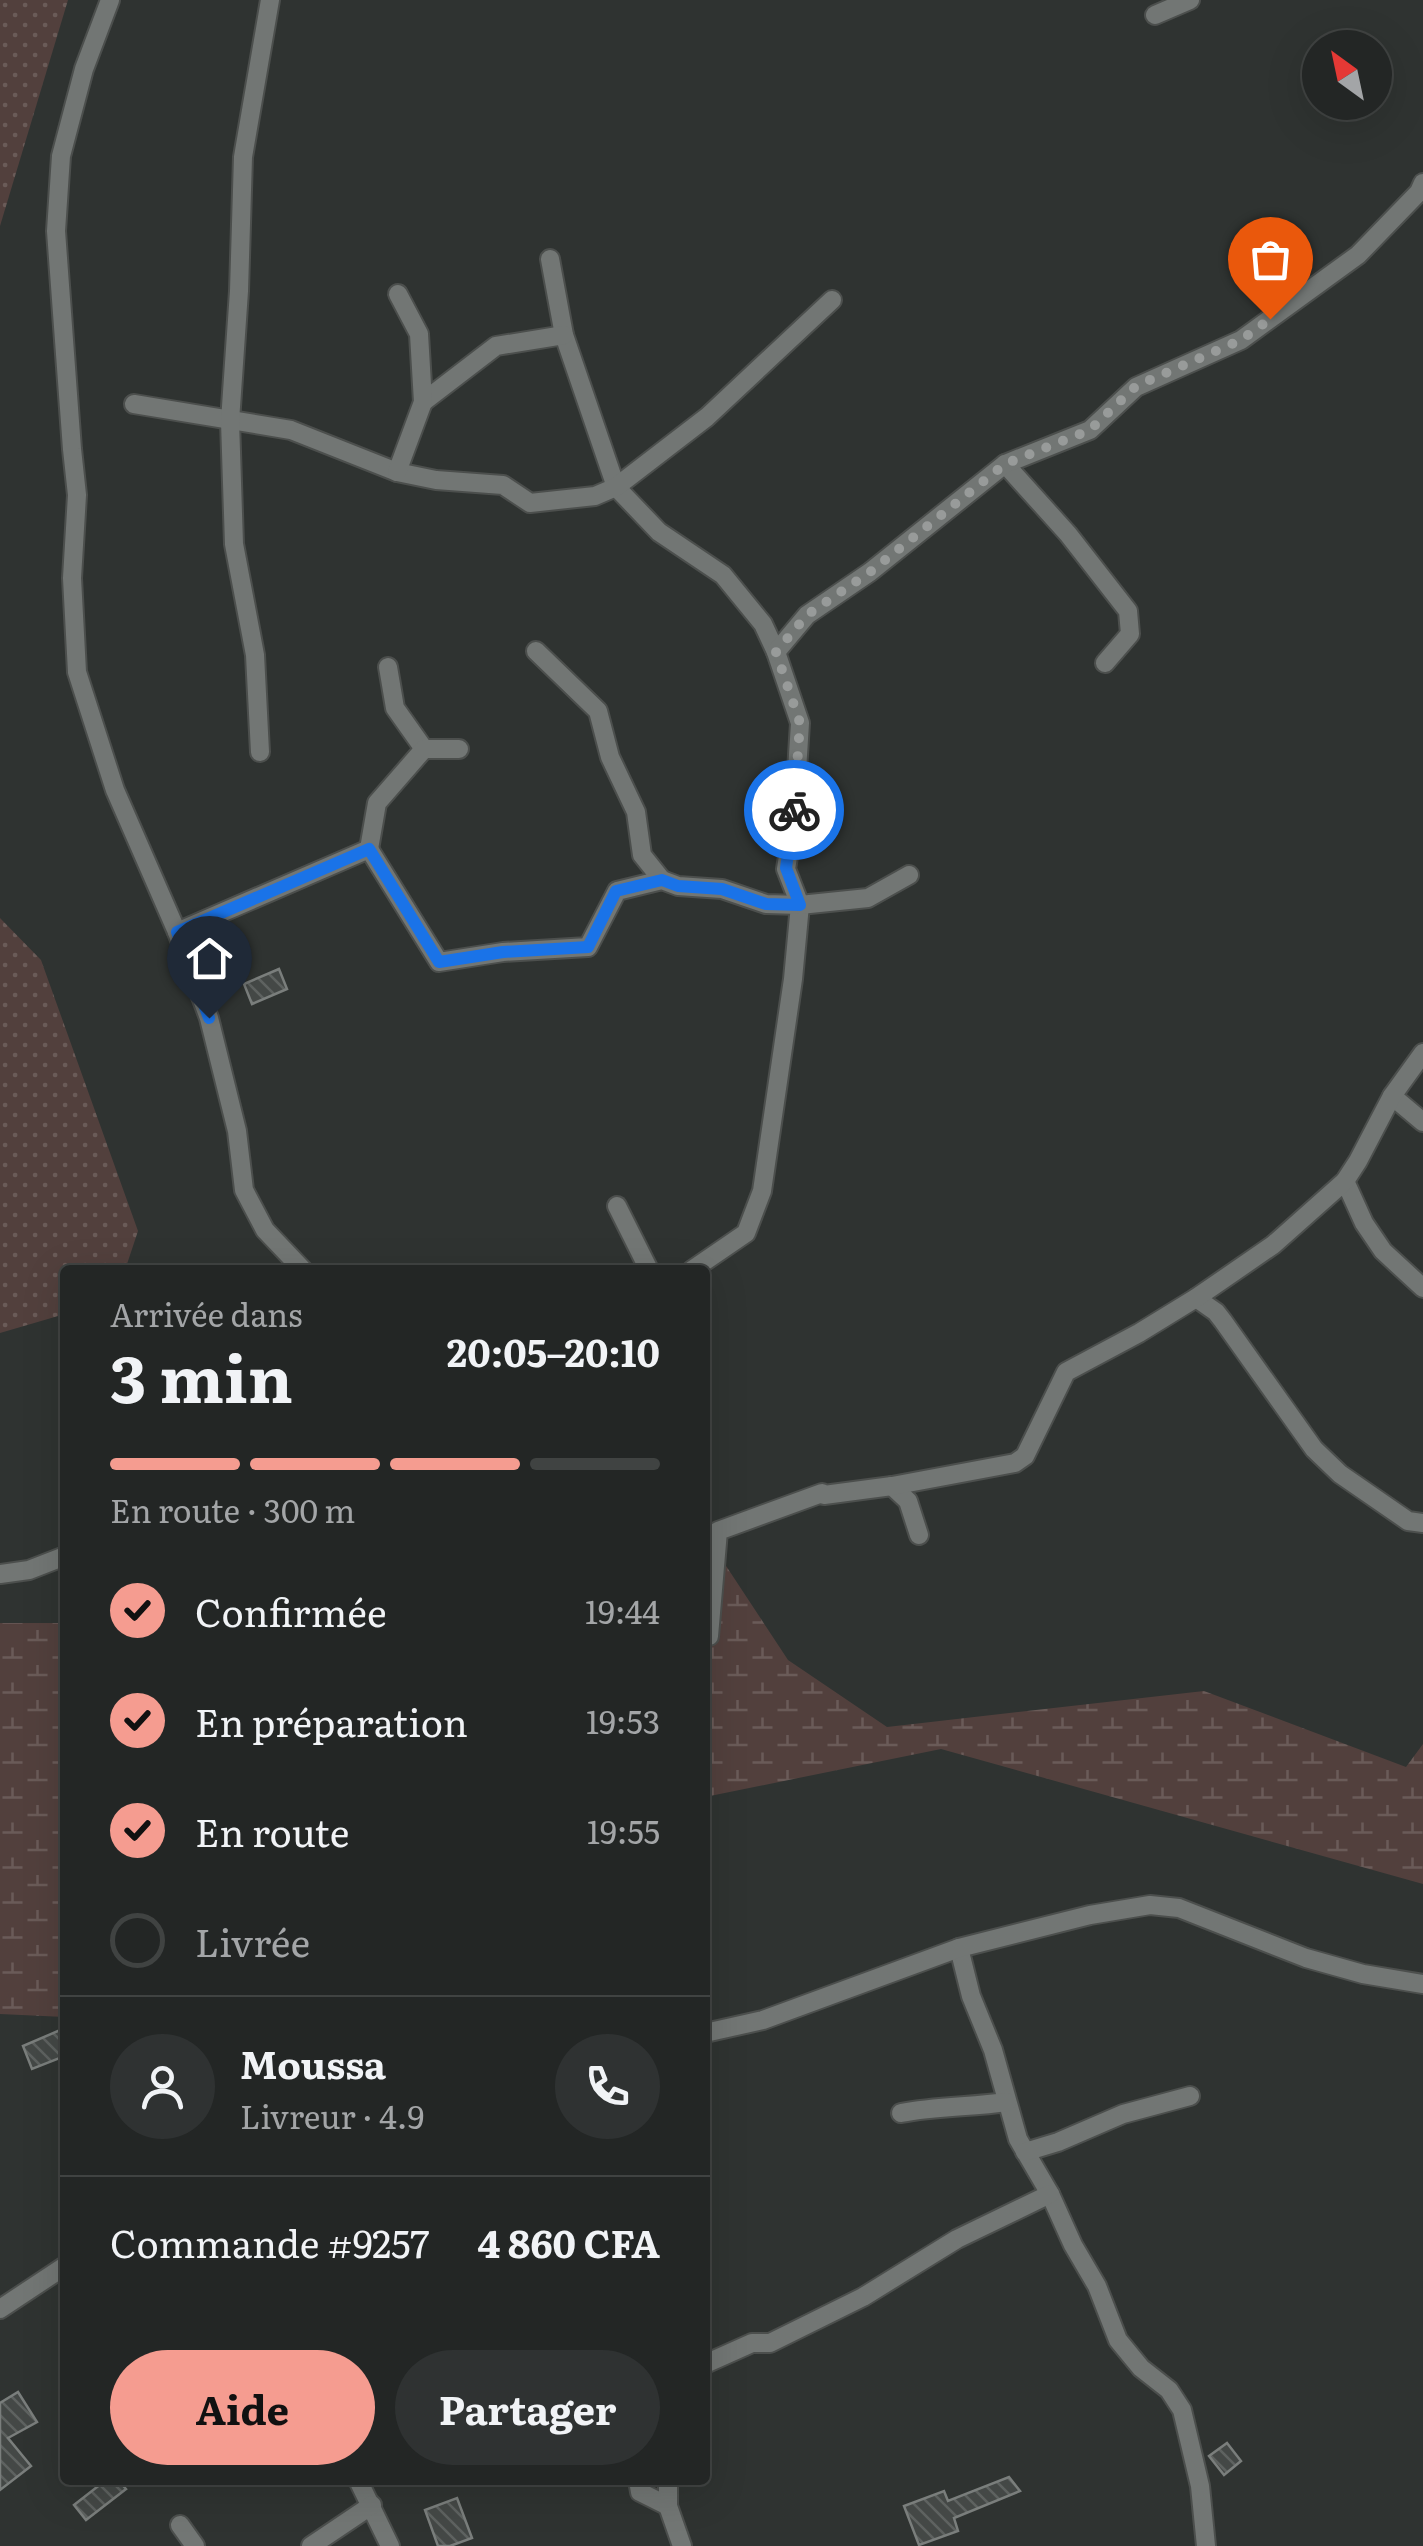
<!DOCTYPE html>
<html lang="fr">
<meta charset="utf-8">
<style>
body{margin:0;font-family:Literata,serif;background:#2f3232;color:#f1f3f6;height:100vh;display:flex;flex-direction:column;font-size:38px;white-space:nowrap}
*{box-sizing:border-box;margin:0}
p{font-size:32px;color:#a3a5a7}
.icon{flex:none;width:55px;height:55px;fill:none;stroke:currentColor;stroke-width:2;stroke-linecap:round;stroke-linejoin:round}
.map{position:relative;flex:1;overflow:hidden}
.drawer{position:absolute;left:60px;top:1265px;width:650px;height:1220px;display:flex;flex-direction:column;background:#232625;border-radius:10px;box-shadow:0 10px 40px #0002,0 0 0 2px #404342}
.drawer>*{flex:none}
.needle{width:65px;rotate:327deg}
.fabs{position:absolute;left:1302px;top:30px;display:grid;gap:20px}
.fabs a{display:grid;place-items:center;width:90px;height:90px;border-radius:50%;background:#232625;box-shadow:0 10px 40px #0002,0 0 0 2px #404342;font-size:50px}
.pin{position:absolute;display:grid;place-items:center;width:85px;height:85px;color:#fff;margin:-102px -42px;border-radius:50% 50% 50% 0;rotate:-45deg;box-shadow:0 0 10px #0007}
.pin .icon{rotate:45deg}
.courier{position:absolute;display:grid;place-items:center;width:100px;height:100px;margin:-50px;border:8px solid #1a73e8;border-radius:50%;background:#fff;color:#222;box-shadow:0 2px 12px #0007}
.summary em{font-style:normal;font-weight:700}
.summary div{display:flex;flex-direction:column-reverse}
.summary{display:flex;align-items:center;justify-content:space-between;height:170px;padding:0 50px}
h1{font-size:65px;font-weight:700;line-height:75px}
.bar{display:grid;grid-template-columns:repeat(4,1fr);gap:15px 10px;align-content:center;height:120px;padding:0 50px}
.bar i{height:12px;border-radius:8px;background:#404342}
.bar .current{background:#f59c90}
.bar p{grid-column:span 4}
.line{display:flex;align-items:center;gap:25px;padding:0 50px;border-top:2px solid #404342}
.line div{flex:1}
.round{display:grid;place-items:center;flex:none;width:105px;height:105px;border-radius:52px;background:#2f3232}
ol{padding:0 50px;list-style:none}
li{display:flex;align-items:center;gap:30px;height:110px}
li p{margin-inline-start:auto}
li .icon{padding:10px;border-radius:50%;background:#f59c90;color:#111;stroke-width:4}
li:last-child{color:#a3a5a7}
li i{width:55px;height:55px;border:5px solid #404342;border-radius:50%}
.button{display:flex;gap:20px;margin-top:auto;padding:20px 50px}
.button a{flex:1;height:115px;border-radius:60px;background:#f59c90;color:#111;font-size:40px;font-weight:700;line-height:115px;text-align:center}
.button a+a{background:#2f3232;color:#f1f3f6}
.map>svg:first-child{display:block}
</style>
<div class="map">
<svg width="1423" height="2546" viewBox="0 0 1423 2546">
<defs>
<pattern id="grass-dots" width="8" height="8" patternUnits="userSpaceOnUse" patternTransform="scale(2.5)"><rect width="8" height="8" fill="#52403d"/><path d="M2 2h.1M6 6h.1" fill="none" stroke="#6a5b58" stroke-width="1.8" stroke-linecap="round"/></pattern>
<pattern id="wetland-marsh" width="20" height="14" patternUnits="userSpaceOnUse" patternTransform="scale(2.5)"><rect width="20" height="14" fill="#52403d"/><path d="M1 5h8M5 5V1M11 12h8M15 12V8" fill="none" stroke="#6a5b58"/></pattern>
<pattern id="building-back-hatch" width="6" height="6" patternUnits="userSpaceOnUse" patternTransform="scale(2.5)"><rect width="6" height="6" fill="#444846"/><path d="M-1 5l2 2M0 0l6 6M5-1l2 2" fill="none" stroke="#5e6260"/></pattern>
</defs>
<rect width="100%" height="100%" fill="#2f3331"/>
<g fill="url(#grass-dots)">
<path d="M 0,0 L 68,0 L 0,226 Z"/>
<path d="M 0,918 L 41,960 L 138,1231 L 125,1270 L 65,1270 L 65,1314 L 0,1333 Z"/>
</g>
<g fill="url(#wetland-marsh)">
<path d="M 705,1540 L 709,1540 L 788,1660 L 887,1727 L 1204,1691 L 1406,1767 L 1423,1744 L 1423,1884 L 941,1749 L 705,1797 Z"/>
<path d="M 0,1623 L 65,1623 L 65,2017 L 0,2014 Z"/>
</g>
<g fill="url(#building-back-hatch)" stroke="#7a7e7c" stroke-width="2.5">
<path d="M 279,969 L 287,989 L 252,1004 L 244,984 Z"/>
<path d="M 65,2028 L 65,2056 L 32,2069 L 23,2046 Z"/>
<path d="M 18,2392 L 37,2422 L 8,2438 L 31,2466 L 0,2490 L 0,2403 Z"/>
<path d="M 1227,2443 L 1241,2461 L 1224,2475 L 1209,2456 Z"/>
<path d="M 1009,2477 L 1020,2491 L 954,2518 L 958,2531 L 919,2545 L 904,2506 L 944,2491 L 948,2501 Z"/>
<path d="M 106,2480 L 118,2480 L 126,2489 L 86,2520 L 74,2505 Z"/>
<path d="M 457,2498 L 472,2538 L 450,2546 L 438,2546 L 425,2510 Z"/>
</g>
<g fill="none" stroke-linecap="round" stroke-linejoin="round">
<defs>
<g id="minor">
<path d="M 110,0 L 84,69 L 61,156 L 56,231 L 72,449 L 77,495 L 72,578 L 77,672 L 115,790 L 177,932 L 209,1018 L 237,1131 L 244,1190 L 265,1230 L 303,1270"/>
<path d="M 1155,15 L 1190,0"/>
<path d="M 550,259 L 564,335 L 616,487 L 659,532 L 723,575 L 763,624 L 776,652 L 800,723 L 794,819 L 786,869 L 800,905 L 793,979 L 762,1191 L 746,1233 L 692,1270"/>
<path d="M 423,402 L 496,346 L 564,335"/>
<path d="M 134,404 L 291,430 L 397,472 L 436,480 L 503,485 L 530,503 L 595,496 L 616,487 L 707,417 L 832,300"/>
<path d="M 1005,464 L 1068,534 L 1128,611 L 1130,634 L 1105,663"/>
<path d="M 397,472 L 423,402 L 419,334 L 398,294"/>
<path d="M 536,651 L 598,711 L 610,757 L 636,812 L 642,855 L 662,880"/>
<path d="M 776,652 L 807,615 L 870,572 L 1005,464 L 1090,430 L 1136,387 L 1241,340 L 1358,255 L 1419,192 L 1423,183"/>
<path d="M 388,667 L 395,708 L 424,749"/>
<path d="M 260,752 L 255,655 L 234,544 L 230,421 L 239,291 L 243,157 L 270,0"/>
<path d="M 369,849 L 439,962 L 503,952 L 588,947 L 617,891 L 662,880 L 678,886 L 722,889 L 766,904 L 800,905 L 868,898 L 909,875"/>
<path d="M 177,932 L 369,849 L 377,803 L 424,749 L 459,749"/>
<path d="M 1392,1096 L 1423,1122"/>
<path d="M 1345,1181 L 1364,1223 L 1383,1251 L 1423,1288"/>
<path d="M 617,1206 L 649,1270"/>
<path d="M 1196,1298 L 1216,1312 L 1223,1321 L 1314,1449 L 1340,1474 L 1408,1521 L 1423,1523"/>
<path d="M 892,1486 L 908,1501 L 919,1535"/>
<path d="M 0,1574 L 29,1570 L 65,1556"/>
<path d="M 705,1637 L 709,1636 L 718,1531 L 822,1493 L 824,1495 L 892,1486 L 1015,1463 L 1025,1456 L 1066,1372 L 1139,1333 L 1196,1298 L 1273,1245 L 1345,1181 L 1358,1161 L 1392,1096 L 1423,1053"/>
<path d="M 959,1948 L 971,1996 L 993,2050 L 1018,2139 L 1050,2194 L 1073,2245 L 1097,2286 L 1118,2340 L 1141,2368 L 1169,2390 L 1182,2410 L 1200,2486 L 1206,2546"/>
<path d="M 705,2033 L 763,2020 L 959,1948 L 1090,1915 L 1150,1905 L 1179,1908 L 1306,1958 L 1363,1974 L 1423,1984"/>
<path d="M 901,2113 C 936,2106 972,2107 1007,2102"/>
<path d="M 1025,2152 L 1058,2142 L 1123,2114 L 1190,2096"/>
<path d="M 0,2309 L 65,2266"/>
<path d="M 705,2364 L 752,2343 L 770,2343 L 863,2297 L 957,2239 L 1050,2194"/>
<path d="M 358,2480 L 390,2546"/>
<path d="M 638,2480 L 640,2492 L 668,2506"/>
<path d="M 668,2480 L 668,2506 L 682,2546"/>
<path d="M 180,2525 L 195,2546"/>
<path d="M 311,2546 L 372,2505"/>
</g>
</defs>
<use href="#minor" stroke="#4c4f4d" stroke-width="22"/>
<use href="#minor" stroke="#727674" stroke-width="18"/>
</g>
<g fill="none" stroke-linecap="round" stroke-linejoin="round">
<path stroke="#989b9a" stroke-width="10" stroke-dasharray="0 18" d="M 794,810 L 800,723 L 776,652 L 807,615 L 870,572 L 1005,464 L 1090,430 L 1136,386 L 1241,340 L 1270,319"/>
<path stroke="#1a73e8" stroke-width="12" d="M 209,1018 L 177,932 L 369,849 L 439,962 L 503,952 L 588,947 L 616,891 L 662,880 L 678,886 L 722,889 L 766,904 L 800,905 L 786,868 L 794,810"/>
</g>
</svg>
<div class="fabs">
<a><svg class="needle" viewBox="-14 -14 28 28"><path d="M0-13l5 13h-10z" fill="#e53935"/><path d="M0 13l5-13h-10z" fill="#a3a5a7"/></svg></a>
</div>
<div class="pin" style="left:1270px;top:319px;background:#ea580c"><svg class="icon" aria-label="bag" viewBox="0 0 24 24"><path d="M5 8h14l-1 12H6zM9 8a3 3 0 0 1 6 0"/></svg></div>
<div class="pin" style="left:209px;top:1018px;background:#1f2937"><svg class="icon" aria-label="home" viewBox="0 0 24 24"><path d="M3 11l9-7 9 7M6 9v11h12V9"/></svg></div>
<div class="courier" style="left:794px;top:810px"><svg class="icon" aria-label="bike" viewBox="0 0 24 24"><circle cx="6" cy="16" r="4"/><circle cx="18" cy="16" r="4"/><path d="M6 16l4-8h5l3 8M10 8l3 8H6M13 5h3"/></svg></div>
<section class="drawer">
<div class="summary"><div><h1>3 min</h1><p>Arrivée dans</p></div><em>20:05–20:10</em></div>
<div class="bar"><i class="current"></i><i class="current"></i><i class="current"></i><i></i><p>En route · 300 m</p></div>
<ol>
<li><svg class="icon" aria-label="check" viewBox="0 0 24 24"><path d="M5 12l5 5 9-10"/></svg>Confirmée<p>19:44</p></li>
<li><svg class="icon" aria-label="check" viewBox="0 0 24 24"><path d="M5 12l5 5 9-10"/></svg>En préparation<p>19:53</p></li>
<li><svg class="icon" aria-label="check" viewBox="0 0 24 24"><path d="M5 12l5 5 9-10"/></svg>En route<p>19:55</p></li>
<li><i></i>Livrée</li>
</ol>
<div class="line" style="height:180px"><a class="round"><svg class="icon" aria-label="person" viewBox="0 0 24 24"><circle cx="12" cy="8" r="4"/><path d="M4 21q1-7 8-7t8 7"/></svg></a><div><b>Moussa</b><p>Livreur · 4.9</p></div><a class="round"><svg class="icon" aria-label="phone" viewBox="0 0 24 24"><path d="M5 4h4l2 5-3 2q2 4 5 5l2-3 5 2v4C11 20 4 13 5 4z"/></svg></a></div>
<div class="line" style="height:130px"><div>Commande #9257</div><b>4 860 CFA</b></div>
<div class="button"><a>Aide</a><a>Partager</a></div>
</section>
</div>
